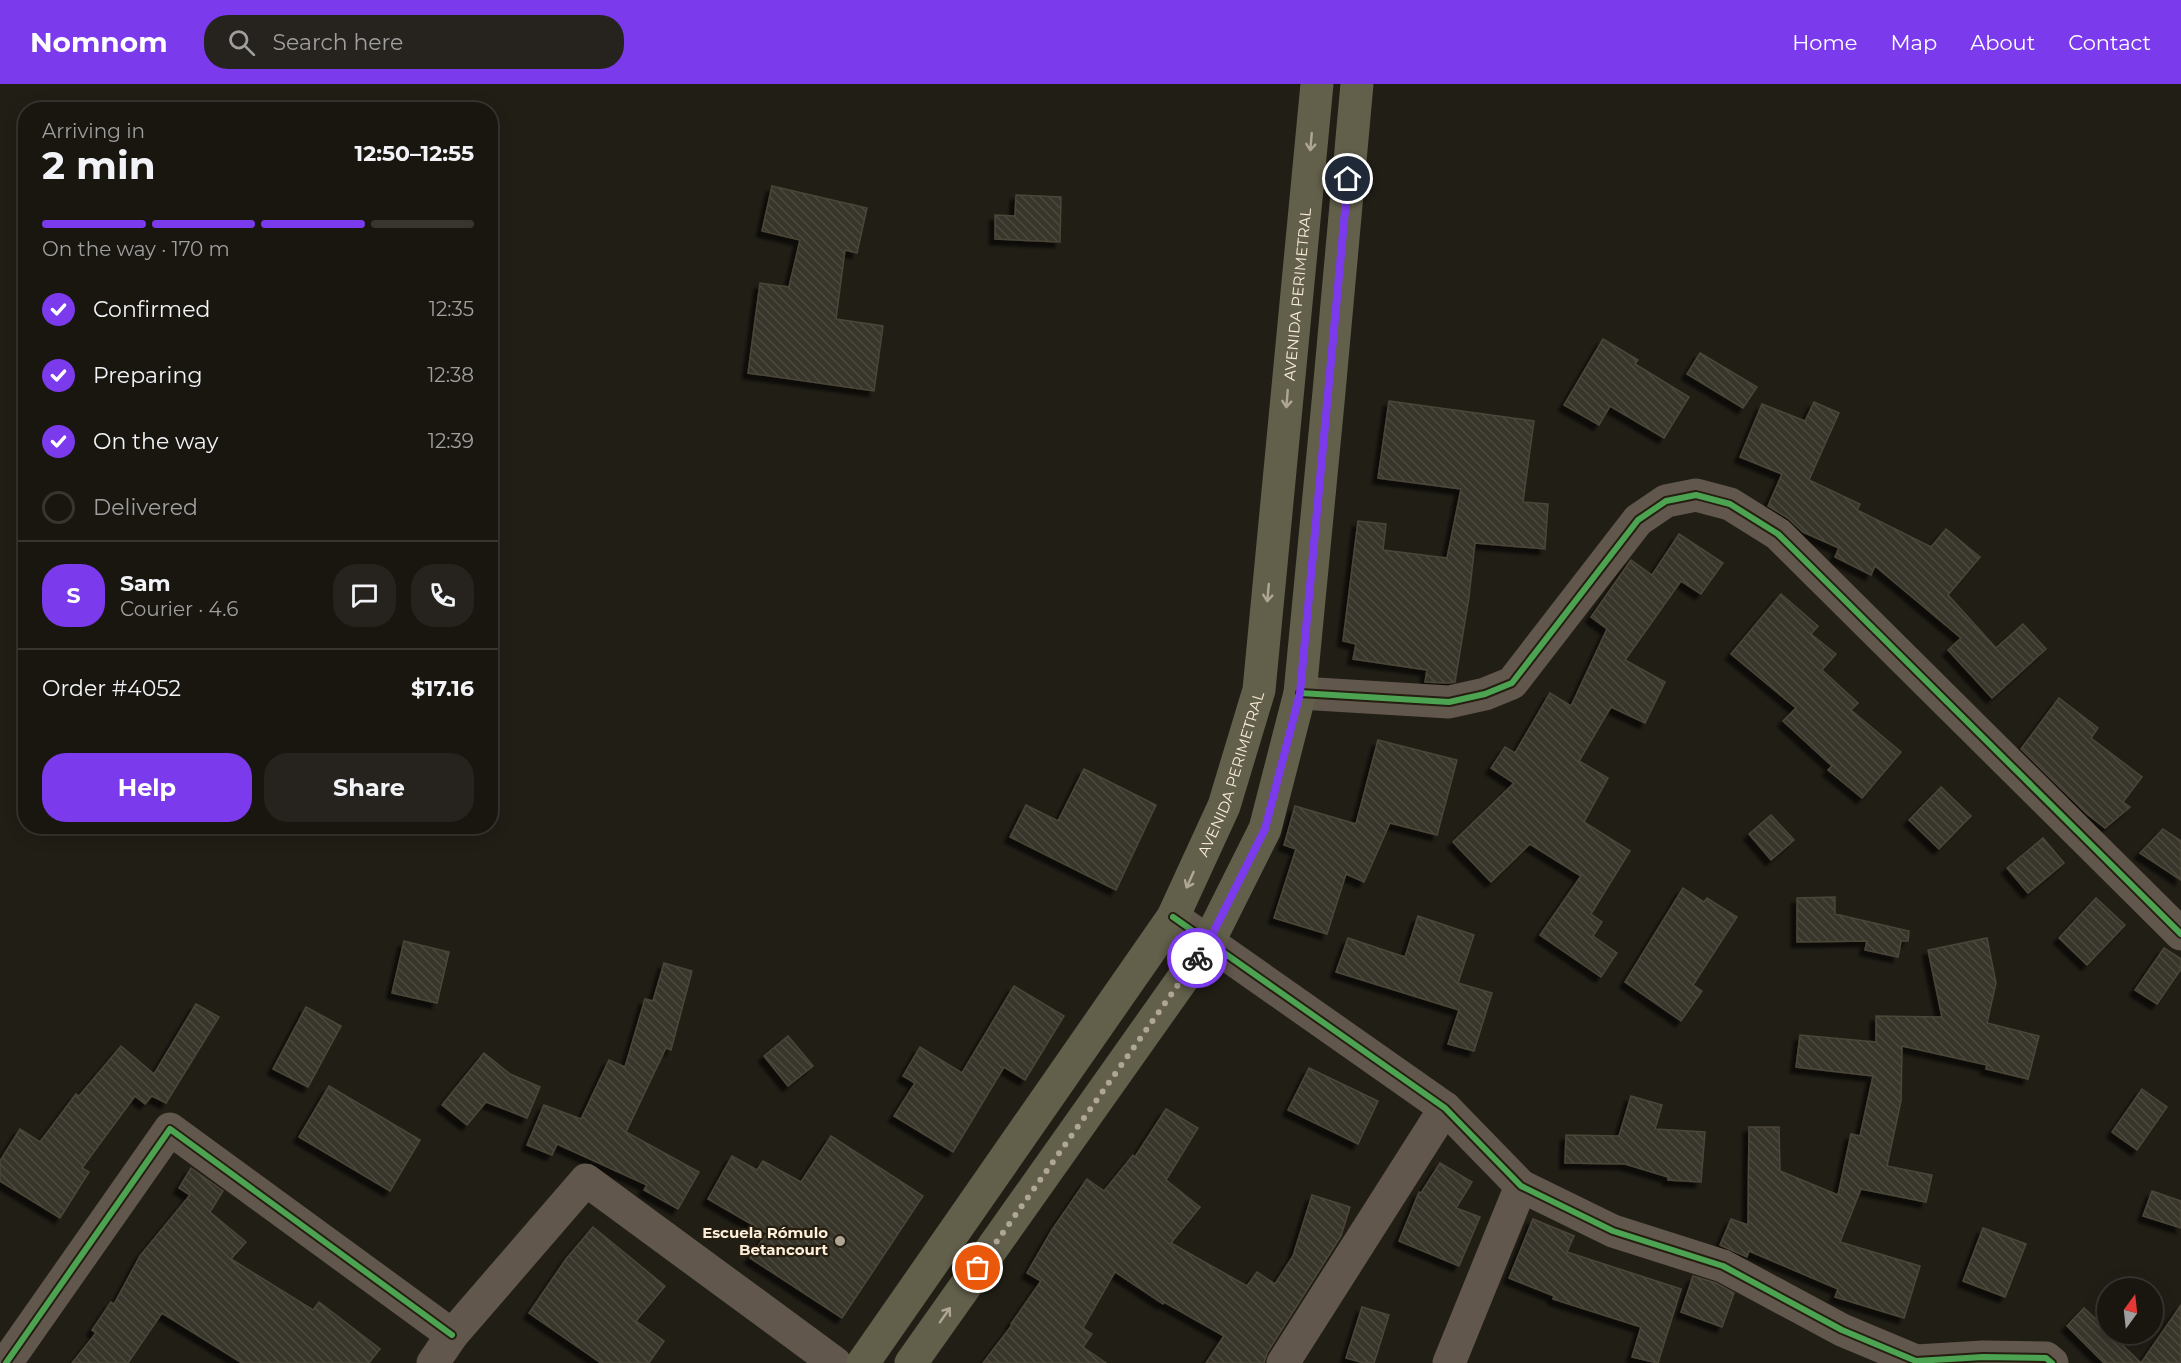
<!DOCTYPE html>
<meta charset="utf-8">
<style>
body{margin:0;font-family:Montserrat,sans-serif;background:#26231e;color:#f1f3f6;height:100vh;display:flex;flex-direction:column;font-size:22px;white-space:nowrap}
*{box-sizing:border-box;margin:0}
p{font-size:20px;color:#9f9f9f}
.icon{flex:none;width:33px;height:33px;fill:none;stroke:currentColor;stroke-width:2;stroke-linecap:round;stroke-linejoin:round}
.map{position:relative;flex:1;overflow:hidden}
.panel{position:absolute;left:18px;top:18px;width:480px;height:732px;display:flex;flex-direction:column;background:#191610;border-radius:24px;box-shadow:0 3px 15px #0003,0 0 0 2px #373530}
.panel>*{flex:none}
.needle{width:39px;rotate:15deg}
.tools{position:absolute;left:2097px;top:1194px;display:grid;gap:12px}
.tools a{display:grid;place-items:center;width:66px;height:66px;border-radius:50%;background:#191610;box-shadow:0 3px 15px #0003,0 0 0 2px #373530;font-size:30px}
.pin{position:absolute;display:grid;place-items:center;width:51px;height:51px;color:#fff;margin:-26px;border:3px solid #fff;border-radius:50%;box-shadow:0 2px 6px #0007}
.courier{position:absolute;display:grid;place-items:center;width:60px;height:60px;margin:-30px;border:4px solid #7c3aed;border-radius:50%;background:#fff;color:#222;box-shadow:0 2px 8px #0007}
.summary em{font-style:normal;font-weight:700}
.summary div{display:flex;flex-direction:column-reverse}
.summary{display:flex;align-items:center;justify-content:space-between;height:102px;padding:0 24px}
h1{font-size:39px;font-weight:700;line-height:45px}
.bar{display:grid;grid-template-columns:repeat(4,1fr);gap:9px 6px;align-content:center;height:72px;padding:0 24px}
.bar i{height:8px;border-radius:4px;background:#373530}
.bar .current{background:#7c3aed}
.bar p{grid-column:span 4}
.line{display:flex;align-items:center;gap:15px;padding:0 24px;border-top:2px solid #373530}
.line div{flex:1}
.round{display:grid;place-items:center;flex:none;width:63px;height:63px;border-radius:24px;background:#26231e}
ol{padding:0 24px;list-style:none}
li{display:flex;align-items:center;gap:18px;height:66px}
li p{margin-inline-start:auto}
li .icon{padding:6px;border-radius:50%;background:#7c3aed;color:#fff;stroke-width:4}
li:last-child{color:#9f9f9f}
li i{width:33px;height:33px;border:3px solid #373530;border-radius:50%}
.button{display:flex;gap:12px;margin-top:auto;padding:12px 24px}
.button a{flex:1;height:69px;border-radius:24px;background:#7c3aed;color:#fff;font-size:24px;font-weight:700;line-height:69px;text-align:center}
.button a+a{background:#26231e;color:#f1f3f6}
header{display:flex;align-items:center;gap:36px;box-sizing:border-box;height:84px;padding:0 30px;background:#7c3aed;color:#fff}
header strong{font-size:28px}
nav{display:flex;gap:33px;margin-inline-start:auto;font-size:21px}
.search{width:420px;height:54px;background:#26231e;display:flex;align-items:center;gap:15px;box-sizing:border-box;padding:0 21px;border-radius:24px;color:#9f9f9f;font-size:22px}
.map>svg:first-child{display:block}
</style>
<header>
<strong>Nomnom</strong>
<div class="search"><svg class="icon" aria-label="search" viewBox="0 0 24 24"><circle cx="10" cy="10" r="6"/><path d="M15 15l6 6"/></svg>Search here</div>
<nav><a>Home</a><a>Map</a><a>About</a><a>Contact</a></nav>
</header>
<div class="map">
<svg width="2181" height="1279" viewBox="0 0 2181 1279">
<defs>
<pattern id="building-back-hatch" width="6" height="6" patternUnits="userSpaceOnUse" patternTransform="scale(1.5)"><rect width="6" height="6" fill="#38352b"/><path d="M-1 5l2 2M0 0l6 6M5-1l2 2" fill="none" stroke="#4c493f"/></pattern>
<filter id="shadow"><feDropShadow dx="-5.5" dy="5.5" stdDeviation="1.5" flood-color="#0009"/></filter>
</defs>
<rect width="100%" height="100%" fill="#211e16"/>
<g fill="url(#building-back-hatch)" stroke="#4b4638" stroke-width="1.5" filter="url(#shadow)">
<path d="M 772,102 L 867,124 L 857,169 L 845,166 L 836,235 L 883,242 L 874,307 L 748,289 L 760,199 L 789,203 L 800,156 L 762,147 Z"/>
<path d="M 1016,111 L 1061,113 L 1060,158 L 995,155 L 995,131 L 1015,132 Z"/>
<path d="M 1603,255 L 1638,276 L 1635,280 L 1689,313 L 1664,354 L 1610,322 L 1599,341 L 1564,321 Z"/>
<path d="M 1700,269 L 1757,303 L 1743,324 L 1687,290 Z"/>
<path d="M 1389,317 L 1534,337 L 1523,418 L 1548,420 L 1545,465 L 1475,459 L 1469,513 L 1455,598 L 1448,599 L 1425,598 L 1427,586 L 1353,575 L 1356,560 L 1343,557 L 1358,437 L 1386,440 L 1383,466 L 1447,474 L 1461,405 L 1378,394 Z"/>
<path d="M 1814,318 L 1839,329 L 1809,396 L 1860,420 L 1857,426 L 1931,463 L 1946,445 L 1980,473 L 1948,511 L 1996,564 L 2023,540 L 2046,565 L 1992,614 L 1948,566 L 1961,554 L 1875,482 L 1871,491 L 1835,473 L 1839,464 L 1803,448 L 1788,434 L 1768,422 L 1782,390 L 1740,373 L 1762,320 L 1805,337 Z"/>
<path d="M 1679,450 L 1723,479 L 1701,510 L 1681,497 L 1625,576 L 1665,598 L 1645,639 L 1611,623 L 1579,677 L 1608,694 L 1584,738 L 1630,767 L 1591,830 L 1602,838 L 1593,852 L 1617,869 L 1601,893 L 1540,851 L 1581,792 L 1530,760 L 1491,798 L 1453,758 L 1514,699 L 1491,684 L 1505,663 L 1515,669 L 1550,609 L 1571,622 L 1607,545 L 1591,533 L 1631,476 L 1652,491 Z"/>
<path d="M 1781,510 L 1818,542 L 1811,550 L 1836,570 L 1822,586 L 1858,619 L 1851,626 L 1901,668 L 1862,714 L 1828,686 L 1832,682 L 1783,637 L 1796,624 L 1731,570 Z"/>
<path d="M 2059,614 L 2098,644 L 2091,654 L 2142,693 L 2123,718 L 2130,723 L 2105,744 L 2087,730 L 2021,665 Z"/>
<path d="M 1378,656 L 1457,676 L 1437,751 L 1390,739 L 1364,798 L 1346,790 L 1327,850 L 1274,834 L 1296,765 L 1284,761 L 1295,722 L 1356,740 Z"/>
<path d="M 1084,685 L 1156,721 L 1116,806 L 1010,753 L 1026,721 L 1058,737 Z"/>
<path d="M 1941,703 L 1971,732 L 1939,765 L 1909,736 Z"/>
<path d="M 1771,731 L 1794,756 L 1771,776 L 1749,750 Z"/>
<path d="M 2163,745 L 2181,757 L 2181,796 L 2140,769 Z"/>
<path d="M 2043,754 L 2064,779 L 2028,809 L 2007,784 Z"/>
<path d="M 1683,804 L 1704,818 L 1707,814 L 1737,833 L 1693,901 L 1702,907 L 1681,937 L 1625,898 Z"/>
<path d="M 1835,813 L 1835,830 L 1909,847 L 1908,857 L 1901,857 L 1898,873 L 1865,866 L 1867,857 L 1797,858 L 1797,814 Z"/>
<path d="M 2096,814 L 2125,841 L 2087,881 L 2059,854 Z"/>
<path d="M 1418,832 L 1474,851 L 1458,899 L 1492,909 L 1474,967 L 1448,960 L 1459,926 L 1336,888 L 1348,854 L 1405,873 Z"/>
<path d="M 1987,854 L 1996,899 L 1987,939 L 2039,952 L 2028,995 L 1986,985 L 1987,981 L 1902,962 L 1901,1017 L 1887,1082 L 1932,1091 L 1926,1118 L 1861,1105 L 1840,1158 L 1920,1182 L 1904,1234 L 1835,1213 L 1838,1205 L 1749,1167 L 1747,1173 L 1720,1161 L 1731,1135 L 1748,1141 L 1749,1043 L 1779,1043 L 1780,1087 L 1838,1111 L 1851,1050 L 1860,1052 L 1873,992 L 1796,983 L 1800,951 L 1876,958 L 1876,932 L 1942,933 L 1928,866 Z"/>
<path d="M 404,857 L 449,868 L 437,919 L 392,909 Z"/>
<path d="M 2164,864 L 2181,875 L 2181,885 L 2157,920 L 2135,906 Z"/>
<path d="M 664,879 L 692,887 L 671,966 L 666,964 L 626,1048 L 699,1088 L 678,1125 L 644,1106 L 647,1101 L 557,1060 L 552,1071 L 527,1061 L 544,1021 L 581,1035 L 609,976 L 625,983 L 645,915 L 653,917 Z"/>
<path d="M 1014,902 L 1064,932 L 1025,996 L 1004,983 L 953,1068 L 894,1032 L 915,999 L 903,992 L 920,963 L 962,989 Z"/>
<path d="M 196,920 L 219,933 L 166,1019 L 152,1012 L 145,1020 L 135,1012 L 82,1084 L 89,1088 L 60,1134 L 0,1097 L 0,1077 L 20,1045 L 40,1058 L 76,1010 L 79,1012 L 121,962 L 154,990 Z"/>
<path d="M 306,923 L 341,942 L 308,1003 L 273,985 Z"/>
<path d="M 788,952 L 813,982 L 788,1002 L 764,972 Z"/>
<path d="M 484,969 L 510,990 L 540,1003 L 527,1034 L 486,1018 L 467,1041 L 442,1021 Z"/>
<path d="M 1309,984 L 1378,1017 L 1358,1060 L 1288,1026 Z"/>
<path d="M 329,1002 L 420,1056 L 390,1107 L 299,1053 Z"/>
<path d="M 2142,1005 L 2167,1023 L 2137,1066 L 2112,1048 Z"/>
<path d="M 1631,1012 L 1662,1021 L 1655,1045 L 1705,1048 L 1701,1098 L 1668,1096 L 1668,1093 L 1625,1080 L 1565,1079 L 1566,1051 L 1619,1052 Z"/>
<path d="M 1166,1025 L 1198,1044 L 1166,1096 L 1200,1123 L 1171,1159 L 1247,1202 L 1257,1188 L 1275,1200 L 1293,1172 L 1312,1111 L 1350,1123 L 1341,1152 L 1267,1269 L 1264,1279 L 1206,1279 L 1224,1252 L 1164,1218 L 1163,1220 L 1115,1188 L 1083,1244 L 1092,1250 L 1083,1263 L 1106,1279 L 983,1279 L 1012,1241 L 1011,1240 L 1041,1197 L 1027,1189 L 1052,1146 L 1087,1095 L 1104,1107 L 1133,1071 L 1135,1073 Z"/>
<path d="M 831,1052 L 923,1112 L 842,1234 L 750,1174 L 767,1149 L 708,1115 L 732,1072 L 757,1086 L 763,1077 L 801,1098 Z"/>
<path d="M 1440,1079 L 1472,1098 L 1456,1124 L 1480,1133 L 1459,1182 L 1399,1157 L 1419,1108 L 1421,1109 Z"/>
<path d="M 191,1084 L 223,1107 L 210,1128 L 246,1158 L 231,1175 L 313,1226 L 319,1218 L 380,1265 L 369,1279 L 242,1279 L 162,1229 L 128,1279 L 72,1279 L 96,1249 L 92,1246 L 111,1218 L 114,1220 L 140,1172 L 190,1111 L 179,1104 Z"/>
<path d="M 2152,1107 L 2181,1117 L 2181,1144 L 2143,1132 Z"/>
<path d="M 1533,1135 L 1574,1152 L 1567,1168 L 1681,1205 L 1658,1279 L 1632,1273 L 1641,1243 L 1553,1215 L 1554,1212 L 1509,1194 Z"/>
<path d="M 593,1143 L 665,1202 L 636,1237 L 664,1257 L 649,1279 L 601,1279 L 529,1229 L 566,1175 Z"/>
<path d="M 1983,1144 L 2026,1160 L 2005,1213 L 1963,1197 Z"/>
<path d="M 1693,1192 L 1716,1199 L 1734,1209 L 1722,1243 L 1681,1228 Z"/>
<path d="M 2181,1221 L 2181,1279 L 2104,1279 L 2067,1242 L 2084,1224 L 2108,1246 L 2108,1250 L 2111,1250 L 2141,1279 Z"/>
<path d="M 1362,1223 L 1389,1231 L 1374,1279 L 1364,1279 L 1346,1274 Z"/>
</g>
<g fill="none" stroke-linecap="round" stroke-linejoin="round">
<g stroke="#61574c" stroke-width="33">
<path d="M 1300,609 L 1449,618 L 1485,610 L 1512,599 L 1638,436 L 1666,417 L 1696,411 L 1730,420 L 1778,450 L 2181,850"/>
<path d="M 1173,833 L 1445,1024 L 1521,1102 L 1613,1147 L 1723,1182 L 1842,1246 L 1916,1277 L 1983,1273 L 2046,1274 L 2052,1279"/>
<path d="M 6,1279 L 170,1045 L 452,1251"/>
<path d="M 433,1279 L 452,1251 L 586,1096 L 835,1279"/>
<path d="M 1283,1279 L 1445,1024"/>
<path d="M 1449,1279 L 1521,1102"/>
</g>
<g stroke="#625f4b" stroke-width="33">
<path id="s1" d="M 863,1279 L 1173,833 L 1224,722 L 1259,606 L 1317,0"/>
<path d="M 911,1279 L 1208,859 L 1265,745 L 1300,609 L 1329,308 L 1357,0"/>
</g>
<defs>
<g id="cycleway">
<path d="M 1300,609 L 1449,618 L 1485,610 L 1512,599 L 1638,436 L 1666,417 L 1696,411 L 1730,420 L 1778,450 L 2181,850"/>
<path d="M 1173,833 L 1445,1024 L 1521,1102 L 1613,1147 L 1723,1182 L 1842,1246 L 1916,1277 L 1983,1273 L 2046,1274 L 2052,1279"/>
<path d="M 6,1279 L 170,1045 L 452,1251"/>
</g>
</defs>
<use href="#cycleway" stroke="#261f11" stroke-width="10"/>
<use href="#cycleway" stroke="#4ca352" stroke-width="6"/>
</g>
<defs><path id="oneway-shaft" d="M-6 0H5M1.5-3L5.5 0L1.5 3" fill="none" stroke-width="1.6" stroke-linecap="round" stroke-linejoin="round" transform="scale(1.5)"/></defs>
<g stroke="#b0a792">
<use href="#oneway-shaft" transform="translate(1311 58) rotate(95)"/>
<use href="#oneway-shaft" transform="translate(1287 315) rotate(95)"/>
<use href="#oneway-shaft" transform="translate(1268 509) rotate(95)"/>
<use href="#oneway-shaft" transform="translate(1190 796) rotate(114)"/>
<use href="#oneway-shaft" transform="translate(945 1231) rotate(-55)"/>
</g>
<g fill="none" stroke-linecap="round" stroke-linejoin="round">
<path stroke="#b0a695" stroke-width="6" stroke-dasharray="0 10.8" d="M 978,1184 L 1197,874"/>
<path stroke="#7c3aed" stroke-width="8" d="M 1197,874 L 1208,859 L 1265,745 L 1300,609 L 1348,95"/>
</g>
<circle fill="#b0a695" stroke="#261f11" stroke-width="2" cx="840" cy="1157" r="6"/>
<g text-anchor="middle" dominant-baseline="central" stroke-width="4.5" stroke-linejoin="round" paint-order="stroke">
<g font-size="15" fill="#fdefd9" stroke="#261f11">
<text stroke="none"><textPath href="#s1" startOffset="1184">AVENIDA PERIMETRAL</textPath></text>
<text stroke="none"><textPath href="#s1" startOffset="698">AVENIDA PERIMETRAL</textPath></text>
</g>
<g font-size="15" font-weight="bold" fill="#fdefd9" stroke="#261f11" text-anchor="end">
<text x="828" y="1148">Escuela Rómulo<tspan x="828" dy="17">Betancourt</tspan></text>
</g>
</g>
</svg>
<div class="tools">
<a><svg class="needle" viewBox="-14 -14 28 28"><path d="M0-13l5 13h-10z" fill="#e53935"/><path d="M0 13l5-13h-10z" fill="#9f9f9f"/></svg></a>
</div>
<div class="pin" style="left:978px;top:1184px;background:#ea580c"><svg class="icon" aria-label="bag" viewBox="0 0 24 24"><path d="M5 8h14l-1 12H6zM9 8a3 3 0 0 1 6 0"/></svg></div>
<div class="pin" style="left:1348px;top:95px;background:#1f2937"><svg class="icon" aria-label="home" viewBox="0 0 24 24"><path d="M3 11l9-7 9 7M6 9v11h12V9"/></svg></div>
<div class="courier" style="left:1197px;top:874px"><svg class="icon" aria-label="bike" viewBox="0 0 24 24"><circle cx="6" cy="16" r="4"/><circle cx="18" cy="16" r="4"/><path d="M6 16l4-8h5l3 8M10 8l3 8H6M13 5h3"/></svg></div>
<section class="panel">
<div class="summary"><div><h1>2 min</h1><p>Arriving in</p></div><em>12:50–12:55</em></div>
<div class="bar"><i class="current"></i><i class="current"></i><i class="current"></i><i></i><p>On the way · 170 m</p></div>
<ol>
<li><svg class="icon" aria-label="check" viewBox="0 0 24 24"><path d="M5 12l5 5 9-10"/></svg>Confirmed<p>12:35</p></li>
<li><svg class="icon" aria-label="check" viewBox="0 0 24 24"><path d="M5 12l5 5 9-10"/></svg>Preparing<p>12:38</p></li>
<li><svg class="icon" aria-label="check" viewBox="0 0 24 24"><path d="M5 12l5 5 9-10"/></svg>On the way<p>12:39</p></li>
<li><i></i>Delivered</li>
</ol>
<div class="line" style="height:108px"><b class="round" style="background:#7c3aed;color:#fff">S</b><div><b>Sam</b><p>Courier · 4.6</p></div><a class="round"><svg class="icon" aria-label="chat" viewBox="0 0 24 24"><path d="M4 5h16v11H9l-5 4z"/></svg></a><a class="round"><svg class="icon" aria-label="phone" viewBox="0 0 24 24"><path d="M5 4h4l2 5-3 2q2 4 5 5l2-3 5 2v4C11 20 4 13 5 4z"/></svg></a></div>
<div class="line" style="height:78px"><div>Order #4052</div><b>$17.16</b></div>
<div class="button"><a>Help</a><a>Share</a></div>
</section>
</div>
